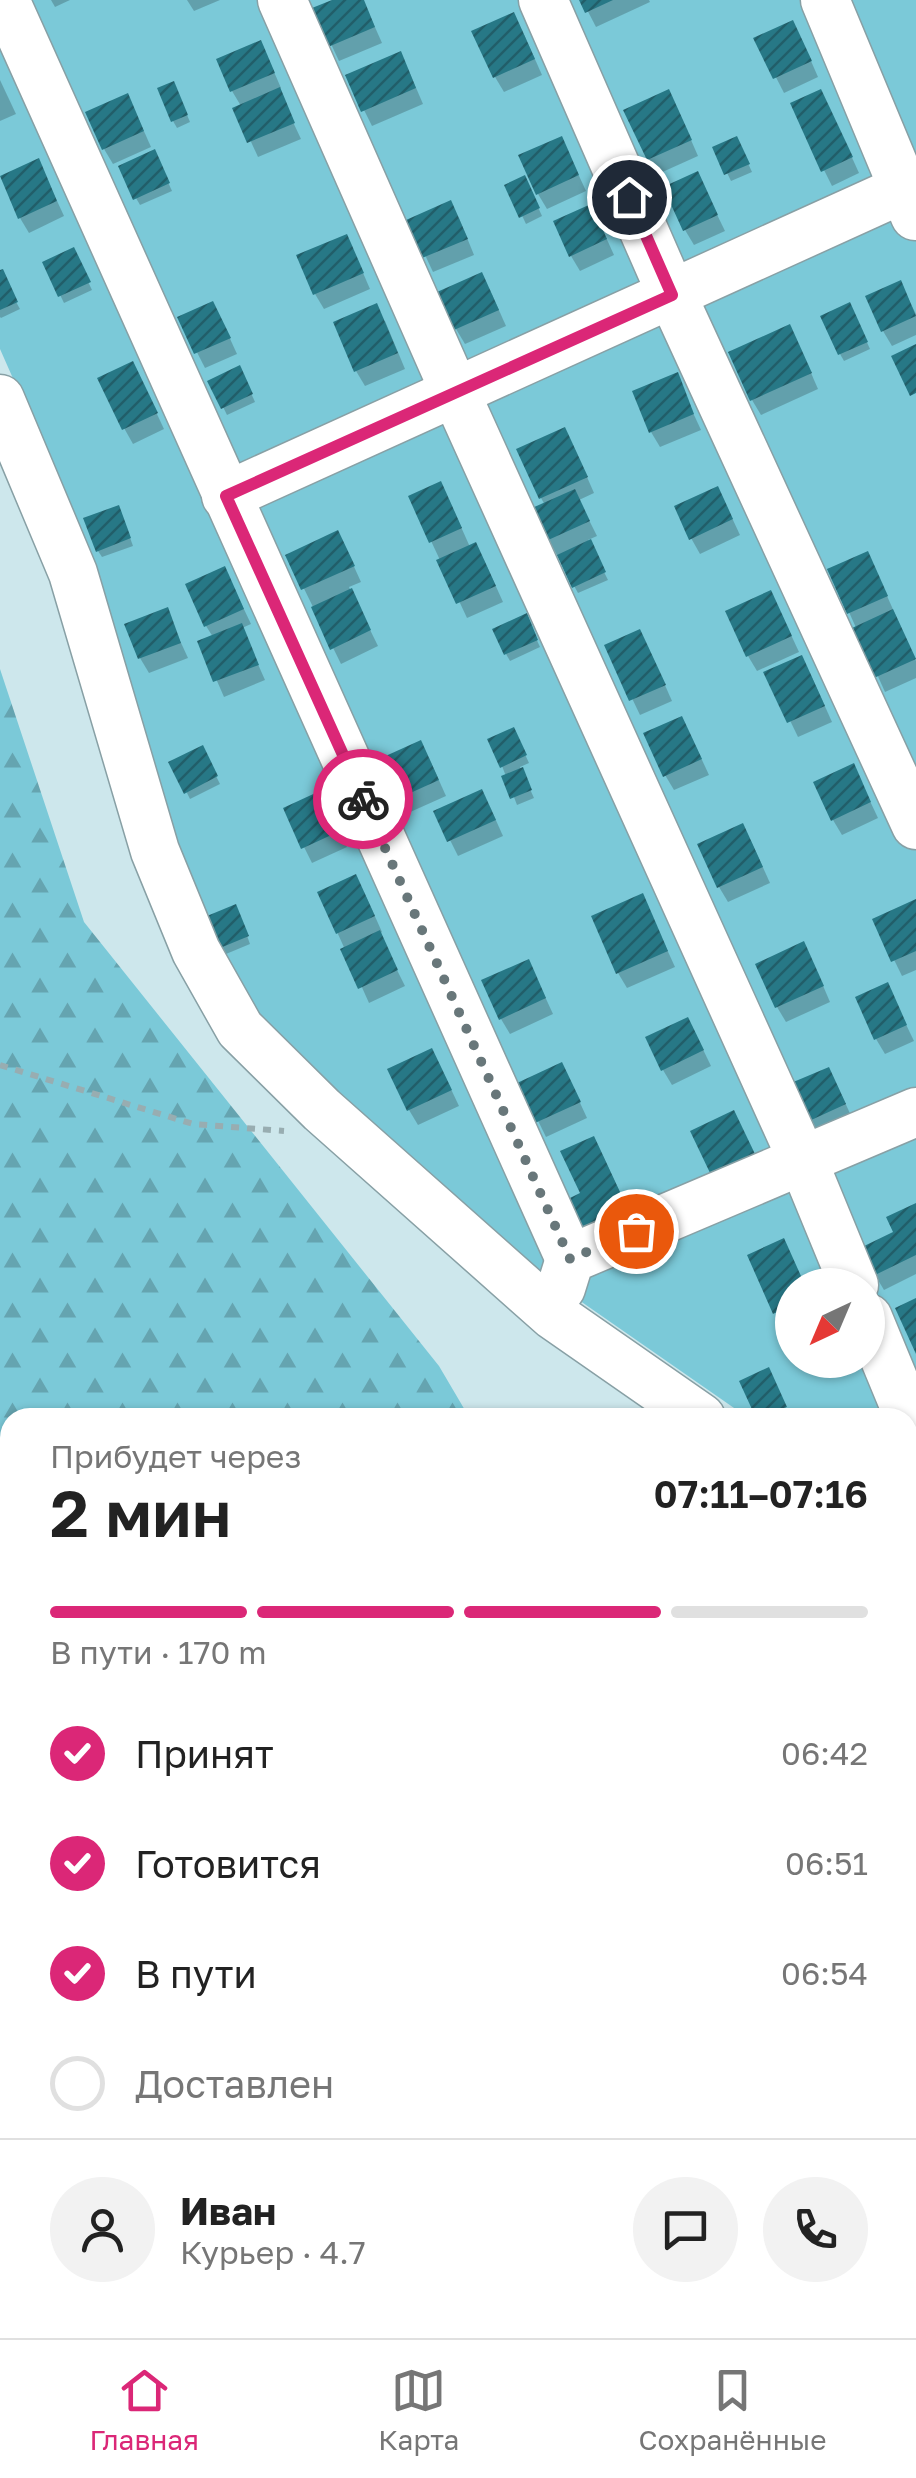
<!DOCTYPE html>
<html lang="ru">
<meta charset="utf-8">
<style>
body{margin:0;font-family:"Golos Text",sans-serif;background:#f2f2f2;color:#222;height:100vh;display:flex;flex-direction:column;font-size:38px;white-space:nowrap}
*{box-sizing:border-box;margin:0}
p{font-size:32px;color:#767676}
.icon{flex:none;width:55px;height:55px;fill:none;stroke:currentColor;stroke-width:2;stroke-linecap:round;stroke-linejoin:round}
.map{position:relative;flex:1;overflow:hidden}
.details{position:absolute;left:0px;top:1408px;width:918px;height:932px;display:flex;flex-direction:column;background:#fff;border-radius:30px 30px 0 0;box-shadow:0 2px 8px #0004}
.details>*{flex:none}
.needle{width:65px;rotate:224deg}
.controls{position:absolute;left:775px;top:1268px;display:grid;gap:20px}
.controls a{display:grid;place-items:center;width:110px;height:110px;border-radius:50%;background:#fff;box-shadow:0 2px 8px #0004;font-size:50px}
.pin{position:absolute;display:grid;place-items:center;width:85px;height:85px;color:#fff;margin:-42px;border:5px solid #fff;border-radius:50%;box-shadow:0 2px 10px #0007}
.courier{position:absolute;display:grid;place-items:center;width:100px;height:100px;margin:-50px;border:8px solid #db2777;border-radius:50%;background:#fff;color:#222;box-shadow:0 2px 12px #0007}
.head em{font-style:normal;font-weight:600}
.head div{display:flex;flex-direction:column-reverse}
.head{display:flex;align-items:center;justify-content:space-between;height:170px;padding:0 50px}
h1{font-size:65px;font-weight:600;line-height:75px}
.bar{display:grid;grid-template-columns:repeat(4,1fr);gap:15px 10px;align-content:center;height:120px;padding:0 50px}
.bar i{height:12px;border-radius:8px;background:#e0e0e0}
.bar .current{background:#db2777}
.bar p{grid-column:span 4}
.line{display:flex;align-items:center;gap:25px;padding:0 50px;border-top:2px solid #e0e0e0}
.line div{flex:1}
.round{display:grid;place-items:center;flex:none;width:105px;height:105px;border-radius:52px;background:#f2f2f2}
ol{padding:0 50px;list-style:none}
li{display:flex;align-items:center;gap:30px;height:110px}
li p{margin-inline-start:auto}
li .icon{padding:10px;border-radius:50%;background:#db2777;color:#fff;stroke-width:4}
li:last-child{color:#767676}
li i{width:55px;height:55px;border:5px solid #e0e0e0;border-radius:50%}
.dock{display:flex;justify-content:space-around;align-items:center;height:140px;border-top:2px solid #e0e0e0;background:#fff;font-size:28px;color:#767676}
.dock a{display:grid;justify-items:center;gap:5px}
.dock .current{color:#db2777}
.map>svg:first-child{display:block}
</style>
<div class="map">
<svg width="916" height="2338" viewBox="0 0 916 2338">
<defs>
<pattern id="forest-firs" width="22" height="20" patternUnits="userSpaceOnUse" patternTransform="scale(2.5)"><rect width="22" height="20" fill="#7bc9d8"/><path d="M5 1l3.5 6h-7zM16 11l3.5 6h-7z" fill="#65a4b0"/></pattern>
<pattern id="building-hatch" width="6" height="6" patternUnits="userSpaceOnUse" patternTransform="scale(2.5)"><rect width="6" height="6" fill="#277886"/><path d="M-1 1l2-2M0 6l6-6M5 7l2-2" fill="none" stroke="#215e69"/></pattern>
</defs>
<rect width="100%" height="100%" fill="#cde7ec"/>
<g fill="url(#forest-firs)">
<path d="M 0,669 L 84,922 L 439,1366 L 469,1417 L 10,1418 L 10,1989 L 0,1985 Z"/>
<path d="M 908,2165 L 916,2179 L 916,2316 L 908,2313 Z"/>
</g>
<path fill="#7bc9d8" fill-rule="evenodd" d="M 0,0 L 916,0 L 916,1536 L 908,1530 L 908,1418 L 747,1417 L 540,1273 L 263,1031 L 196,900 L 91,555 L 0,349 ZM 792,1285 L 868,1285 L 868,1360 L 792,1360 Z"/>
<g fill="#0003">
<path d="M 51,0 L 70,0 L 55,7 Z"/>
<path d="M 187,0 L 220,0 L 194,11 Z"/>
<path d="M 338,0 L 363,0 L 382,43 L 339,61 L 315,10 Z"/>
<path d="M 582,0 L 649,0 L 650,2 L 596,27 Z"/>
<path d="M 522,30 L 542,75 L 504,92 L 495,77 Z"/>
<path d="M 801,38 L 818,77 L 784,93 L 757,40 Z"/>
<path d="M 268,58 L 281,88 L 278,90 L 301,139 L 258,157 L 236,109 L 241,106 L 232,91 Z"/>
<path d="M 408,69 L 423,104 L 372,126 L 364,110 Z"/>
<path d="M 0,80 L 16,114 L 0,121 Z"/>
<path d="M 177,91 L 190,122 L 177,128 L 173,121 Z"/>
<path d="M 829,107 L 859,173 L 832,186 L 824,170 Z"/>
<path d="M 677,108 L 698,156 L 658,174 L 649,159 Z"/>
<path d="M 135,111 L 151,147 L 113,164 L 104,149 Z"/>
<path d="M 740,146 L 752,172 L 731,181 L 715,148 Z"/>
<path d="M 569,154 L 586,191 L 547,209 L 538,194 Z"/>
<path d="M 158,160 L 172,191 L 140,205 L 136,198 Z"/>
<path d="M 46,177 L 64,216 L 29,233 L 20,218 Z"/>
<path d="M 528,185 L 542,216 L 526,224 L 508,186 Z"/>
<path d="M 705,190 L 725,231 L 694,245 L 685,230 Z"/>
<path d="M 459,218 L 474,255 L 433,272 L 409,221 Z"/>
<path d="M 599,222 L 614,255 L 580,271 L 571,256 Z"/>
<path d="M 73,250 L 92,290 L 64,303 L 45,264 Z"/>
<path d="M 354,252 L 370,289 L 324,309 L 315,294 Z"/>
<path d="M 0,273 L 20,309 L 1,318 L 0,317 Z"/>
<path d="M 490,290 L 506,326 L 465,344 L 456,329 Z"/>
<path d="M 908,298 L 916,314 L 916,335 L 892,346 L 883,331 Z"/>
<path d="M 853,312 L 870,349 L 844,361 L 840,354 Z"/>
<path d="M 180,319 L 221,319 L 237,354 L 205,368 Z"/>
<path d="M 385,321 L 405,369 L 365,386 L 356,371 Z"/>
<path d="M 798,343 L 818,389 L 761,415 L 752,400 Z"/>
<path d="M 243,375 L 255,402 L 227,415 L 211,382 Z"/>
<path d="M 676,376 L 701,430 L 660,447 L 651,432 Z"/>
<path d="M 141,380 L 164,429 L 133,444 L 124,428 Z"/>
<path d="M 573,445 L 594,493 L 579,500 L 597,536 L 588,540 L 608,580 L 578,593 L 548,539 L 545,505 L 541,498 Z"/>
<path d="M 411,498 L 449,500 L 470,547 L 484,560 L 503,602 L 467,618 Z"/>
<path d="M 726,505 L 740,535 L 700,554 L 691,538 Z"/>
<path d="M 122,515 L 133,546 L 102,557 L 98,551 Z"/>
<path d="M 346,549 L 361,582 L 349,587 L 378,646 L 341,664 L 288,556 Z"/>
<path d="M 875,569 L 916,661 L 916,678 L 885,692 L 830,570 Z"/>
<path d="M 232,584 L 251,624 L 242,628 L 265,680 L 224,697 L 200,642 L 213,637 L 206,626 Z"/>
<path d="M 779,609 L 799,652 L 757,671 L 748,656 Z"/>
<path d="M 166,610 L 188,658 L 149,673 L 140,658 Z"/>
<path d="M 529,623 L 540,647 L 510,661 L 506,654 Z"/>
<path d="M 607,646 L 648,647 L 672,701 L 640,715 Z"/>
<path d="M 767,673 L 810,673 L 832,722 L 798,737 Z"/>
<path d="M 690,734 L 709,775 L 674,790 L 665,775 Z"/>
<path d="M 517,737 L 529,763 L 520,767 L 534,798 L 517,805 L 502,766 Z"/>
<path d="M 202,748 L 220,784 L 190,799 L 172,763 Z"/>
<path d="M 429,758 L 446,796 L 408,813 L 399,798 Z"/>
<path d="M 861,782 L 878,818 L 842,835 L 833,820 Z"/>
<path d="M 490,807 L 503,836 L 458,856 L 436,812 Z"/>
<path d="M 329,809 L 347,847 L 312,863 L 304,847 Z"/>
<path d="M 751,841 L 770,883 L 728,902 L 719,887 Z"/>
<path d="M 364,892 L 382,932 L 379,934 L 405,986 L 369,1003 L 320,894 Z"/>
<path d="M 916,902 L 916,970 L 902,976 L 875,921 Z"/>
<path d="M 650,912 L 675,967 L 627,988 L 618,973 Z"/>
<path d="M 239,914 L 250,944 L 226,954 L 222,947 Z"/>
<path d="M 812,960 L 830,1002 L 786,1022 L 777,1007 Z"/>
<path d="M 536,977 L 553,1014 L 510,1034 L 501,1019 Z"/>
<path d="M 887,985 L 914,1041 L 885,1054 L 876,1039 Z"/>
<path d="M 696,1035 L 711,1066 L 672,1085 L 663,1070 Z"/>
<path d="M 440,1066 L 459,1106 L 418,1125 L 409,1110 Z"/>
<path d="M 570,1081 L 587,1118 L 546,1137 L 520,1084 Z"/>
<path d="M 837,1085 L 853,1120 L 820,1135 L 811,1120 Z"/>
<path d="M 602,1154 L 634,1223 L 580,1229 L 583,1194 Z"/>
<path d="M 916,1209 L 916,1274 L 884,1290 L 875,1275 L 897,1233 Z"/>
<path d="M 750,1256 L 805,1285 L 792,1285 L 792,1324 L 784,1328 Z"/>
<path d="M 772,1377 L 789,1415 L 758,1418 L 742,1382 Z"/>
<path d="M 0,2318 L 10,2330 L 19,2330 L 22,2338 L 0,2338 Z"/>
</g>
<g fill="url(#building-hatch)">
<path d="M 332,0 L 364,0 L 375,27 L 328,47 L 312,8 Z"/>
<path d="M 579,0 L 613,0 L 585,13 Z"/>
<path d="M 514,12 L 535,59 L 493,78 L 471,31 Z"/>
<path d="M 793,20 L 812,61 L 773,79 L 753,38 Z"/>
<path d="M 261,40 L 275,73 L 230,92 L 216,59 Z"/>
<path d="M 401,51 L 416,88 L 361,112 L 345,75 Z"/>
<path d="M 174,81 L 188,115 L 171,122 L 157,88 Z"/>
<path d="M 280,87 L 295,123 L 247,143 L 232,108 Z"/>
<path d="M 669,89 L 692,140 L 647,160 L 623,110 Z"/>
<path d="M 821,89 L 853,157 L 821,172 L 790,103 Z"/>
<path d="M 128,93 L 144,131 L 102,150 L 85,112 Z"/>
<path d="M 562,136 L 579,175 L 536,195 L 518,155 Z"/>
<path d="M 737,136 L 750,164 L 724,175 L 712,147 Z"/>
<path d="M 155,149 L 170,183 L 133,200 L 118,166 Z"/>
<path d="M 39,158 L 57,201 L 18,219 L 0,176 Z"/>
<path d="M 698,171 L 718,215 L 683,231 L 663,187 Z"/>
<path d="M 525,175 L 540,208 L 519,218 L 504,185 Z"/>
<path d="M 451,200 L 468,239 L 422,258 L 406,220 Z"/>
<path d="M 591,204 L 607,239 L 569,257 L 553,221 Z"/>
<path d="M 347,234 L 364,273 L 313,295 L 296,255 Z"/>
<path d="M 74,247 L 91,282 L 58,297 L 42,262 Z"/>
<path d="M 3,269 L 18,302 L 0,310 L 0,270 Z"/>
<path d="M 482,272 L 499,310 L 454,330 L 437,292 Z"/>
<path d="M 901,280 L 916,316 L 881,332 L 865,296 Z"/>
<path d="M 213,301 L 231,338 L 194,354 L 177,317 Z"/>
<path d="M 850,302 L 868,342 L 838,355 L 820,316 Z"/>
<path d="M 377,303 L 398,353 L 354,372 L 333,322 Z"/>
<path d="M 790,324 L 812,373 L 750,401 L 728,352 Z"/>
<path d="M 916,344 L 916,393 L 910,396 L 891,356 Z"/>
<path d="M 133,361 L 158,413 L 122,430 L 97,378 Z"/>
<path d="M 240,365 L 253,394 L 221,409 L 207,381 Z"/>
<path d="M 678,372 L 694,414 L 649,433 L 632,391 Z"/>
<path d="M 565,427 L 588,477 L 539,499 L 516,449 Z"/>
<path d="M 441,481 L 462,528 L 429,543 L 408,496 Z"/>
<path d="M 718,486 L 733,519 L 689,540 L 674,506 Z"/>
<path d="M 575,489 L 590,521 L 546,541 L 532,508 Z"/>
<path d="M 119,505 L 131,538 L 96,552 L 83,518 Z"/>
<path d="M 338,530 L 355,566 L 301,590 L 285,555 Z"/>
<path d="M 591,539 L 606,572 L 572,588 L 557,555 Z"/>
<path d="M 476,542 L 496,586 L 456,604 L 436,560 Z"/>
<path d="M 868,551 L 888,596 L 847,614 L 827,569 Z"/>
<path d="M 225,566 L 244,609 L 204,627 L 185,584 Z"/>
<path d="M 352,588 L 371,630 L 330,650 L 311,607 Z"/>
<path d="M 771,590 L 792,636 L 746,657 L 725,611 Z"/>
<path d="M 168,607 L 181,643 L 138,659 L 124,624 Z"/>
<path d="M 893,609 L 916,659 L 874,678 L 852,628 Z"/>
<path d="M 527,613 L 538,640 L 504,655 L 492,629 Z"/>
<path d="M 242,623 L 259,665 L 213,682 L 197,641 Z"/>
<path d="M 640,629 L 666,685 L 629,701 L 604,645 Z"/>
<path d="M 802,655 L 825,706 L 787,723 L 763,672 Z"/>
<path d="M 682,716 L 702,759 L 663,777 L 643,733 Z"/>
<path d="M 514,727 L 527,755 L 500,768 L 487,739 Z"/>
<path d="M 421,740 L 439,780 L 397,799 L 379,759 Z"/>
<path d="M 203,745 L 218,776 L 184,794 L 168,762 Z"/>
<path d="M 854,763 L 871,802 L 831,821 L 813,782 Z"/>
<path d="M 523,767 L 532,790 L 510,799 L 501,776 Z"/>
<path d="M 482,789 L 496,820 L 447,842 L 433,811 Z"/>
<path d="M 322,790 L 340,831 L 301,849 L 283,808 Z"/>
<path d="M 743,823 L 763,867 L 717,888 L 697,844 Z"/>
<path d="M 356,874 L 375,916 L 336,934 L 317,892 Z"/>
<path d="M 643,893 L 668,951 L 616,974 L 591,916 Z"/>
<path d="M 916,899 L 916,951 L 891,962 L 872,919 Z"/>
<path d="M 236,904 L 249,936 L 220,948 L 207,916 Z"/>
<path d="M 380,930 L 398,970 L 358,989 L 340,949 Z"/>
<path d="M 804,941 L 824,986 L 775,1008 L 755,964 Z"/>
<path d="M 529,959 L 546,998 L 499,1020 L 481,980 Z"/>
<path d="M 888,982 L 907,1025 L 874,1040 L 855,997 Z"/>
<path d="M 688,1017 L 704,1050 L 661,1071 L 645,1037 Z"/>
<path d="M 432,1048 L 452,1090 L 407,1111 L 387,1069 Z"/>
<path d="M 562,1062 L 581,1102 L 535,1123 L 517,1083 Z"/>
<path d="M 829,1067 L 846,1104 L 809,1121 L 791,1083 Z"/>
<path d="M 734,1110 L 755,1154 L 711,1175 L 690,1131 Z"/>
<path d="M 594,1136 L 627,1207 L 577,1230 L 564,1201 L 580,1193 L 560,1151 Z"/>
<path d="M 916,1203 L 916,1255 L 873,1276 L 860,1248 L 893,1232 L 886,1217 Z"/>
<path d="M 784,1238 L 805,1285 L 792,1285 L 792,1305 L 773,1314 L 747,1255 Z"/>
<path d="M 916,1298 L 916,1354 L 895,1308 Z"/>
<path d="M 769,1367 L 787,1407 L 756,1418 L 739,1381 Z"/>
<path d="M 0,2315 L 10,2318 L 11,2338 L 0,2338 Z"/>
</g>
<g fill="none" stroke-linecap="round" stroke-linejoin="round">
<defs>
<g id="minor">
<path d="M 5,0 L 570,1259"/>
<path d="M 282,0 L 455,392 L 803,1161 L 854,1285"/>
<path d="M 543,0 L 672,295 L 916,825"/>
<path d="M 825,0 L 915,216"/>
<path d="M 0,399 L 73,573 L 155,851 L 196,951 L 240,1029 L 322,1110 L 553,1315 L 701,1418"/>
<path d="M 226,496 L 916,183"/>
<path d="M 561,1288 L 570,1259 L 916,1112"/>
<path d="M 868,1318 L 916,1434"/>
<path d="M 908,1563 L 916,1569"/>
</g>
</defs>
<use href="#minor" stroke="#88a0a5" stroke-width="51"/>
<path stroke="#98adb1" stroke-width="6" stroke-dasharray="8 8" stroke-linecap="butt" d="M 0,1065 L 193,1124 L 284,1131"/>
<use href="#minor" stroke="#fff" stroke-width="48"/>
</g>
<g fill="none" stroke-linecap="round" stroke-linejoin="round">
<path stroke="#68777a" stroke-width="10" stroke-dasharray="0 18" d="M 363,799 L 570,1259 L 636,1231"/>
<path stroke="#db2777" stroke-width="12" d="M 363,799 L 226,496 L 672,295 L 629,197"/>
</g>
</svg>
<div class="controls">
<a><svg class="needle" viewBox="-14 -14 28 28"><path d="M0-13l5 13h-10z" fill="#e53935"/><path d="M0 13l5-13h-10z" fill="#767676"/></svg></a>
</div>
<div class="pin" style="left:636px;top:1231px;background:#ea580c"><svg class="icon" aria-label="bag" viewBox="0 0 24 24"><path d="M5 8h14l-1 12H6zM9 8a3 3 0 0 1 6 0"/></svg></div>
<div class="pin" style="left:629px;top:197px;background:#1f2937"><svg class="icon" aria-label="home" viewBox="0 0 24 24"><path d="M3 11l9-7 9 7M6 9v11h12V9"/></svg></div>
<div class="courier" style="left:363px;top:799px"><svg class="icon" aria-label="bike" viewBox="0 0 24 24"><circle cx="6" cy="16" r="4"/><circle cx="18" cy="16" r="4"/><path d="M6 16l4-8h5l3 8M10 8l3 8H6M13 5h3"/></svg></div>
<section class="details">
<div class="head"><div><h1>2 мин</h1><p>Прибудет через</p></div><em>07:11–07:16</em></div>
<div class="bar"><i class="current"></i><i class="current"></i><i class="current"></i><i></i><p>В пути · 170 m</p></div>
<ol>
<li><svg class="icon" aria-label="check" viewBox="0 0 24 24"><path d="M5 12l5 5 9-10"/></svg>Принят<p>06:42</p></li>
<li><svg class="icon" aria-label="check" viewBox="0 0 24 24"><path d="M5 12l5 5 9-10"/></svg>Готовится<p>06:51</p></li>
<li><svg class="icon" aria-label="check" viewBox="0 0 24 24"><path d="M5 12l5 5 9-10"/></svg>В пути<p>06:54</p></li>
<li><i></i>Доставлен</li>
</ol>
<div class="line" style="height:180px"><a class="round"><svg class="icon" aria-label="person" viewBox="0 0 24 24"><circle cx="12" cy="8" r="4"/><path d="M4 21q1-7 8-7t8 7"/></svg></a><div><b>Иван</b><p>Курьер · 4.7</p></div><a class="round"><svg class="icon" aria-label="chat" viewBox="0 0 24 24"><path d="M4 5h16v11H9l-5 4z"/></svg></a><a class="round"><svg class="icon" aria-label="phone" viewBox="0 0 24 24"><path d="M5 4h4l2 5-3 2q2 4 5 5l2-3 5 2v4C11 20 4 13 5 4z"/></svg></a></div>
</section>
</div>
<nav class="dock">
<a class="current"><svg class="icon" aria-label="home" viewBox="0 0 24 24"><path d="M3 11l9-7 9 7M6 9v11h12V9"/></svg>Главная</a>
<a><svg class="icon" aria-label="map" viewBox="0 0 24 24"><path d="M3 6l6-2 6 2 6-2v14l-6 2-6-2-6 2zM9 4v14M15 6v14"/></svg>Карта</a>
<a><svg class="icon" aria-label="saved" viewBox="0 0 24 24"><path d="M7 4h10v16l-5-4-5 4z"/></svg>Сохранённые</a>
</nav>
